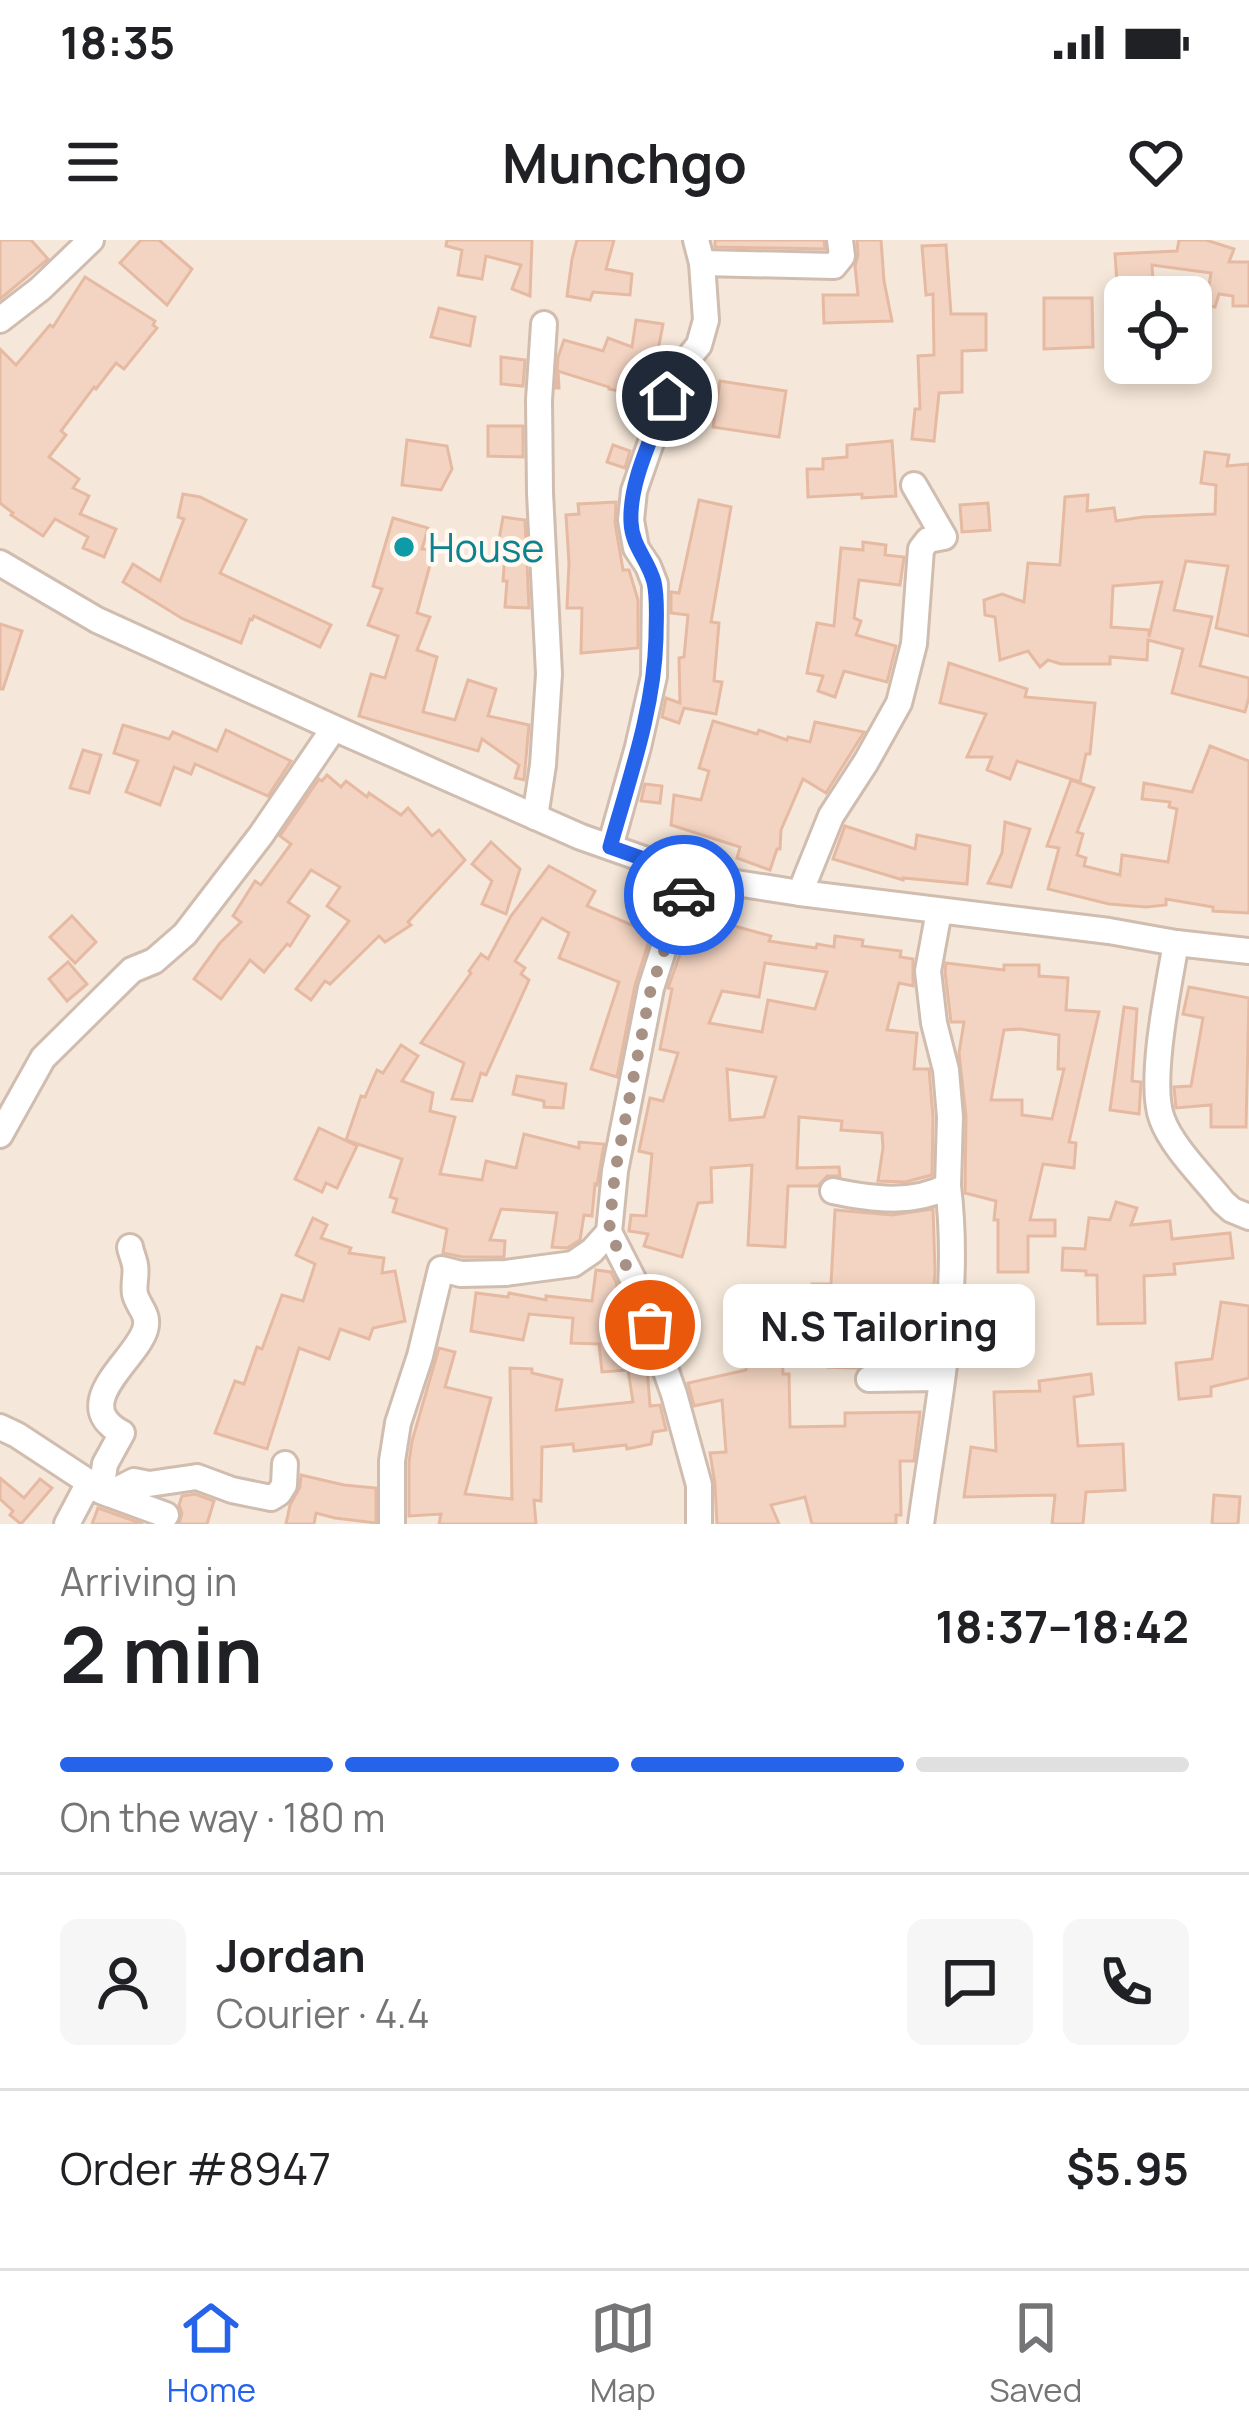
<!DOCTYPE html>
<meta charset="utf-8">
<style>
body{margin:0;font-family:Manrope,sans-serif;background:#f6f6f6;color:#202124;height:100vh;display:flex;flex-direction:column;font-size:45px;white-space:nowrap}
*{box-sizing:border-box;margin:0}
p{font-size:39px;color:#757577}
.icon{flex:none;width:66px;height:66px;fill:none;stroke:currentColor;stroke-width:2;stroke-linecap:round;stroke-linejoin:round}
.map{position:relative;height:1284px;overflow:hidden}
.panel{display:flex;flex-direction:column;background:#fff;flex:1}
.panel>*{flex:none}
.buttons{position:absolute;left:1104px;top:36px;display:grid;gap:24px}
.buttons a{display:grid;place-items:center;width:108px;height:108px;border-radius:18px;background:#fff;box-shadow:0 6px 18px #0003;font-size:60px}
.pin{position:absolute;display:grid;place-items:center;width:102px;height:102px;color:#fff;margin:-51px;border:6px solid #fff;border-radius:50%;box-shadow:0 3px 12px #0007}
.courier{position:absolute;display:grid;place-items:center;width:120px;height:120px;margin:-60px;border:9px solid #2563eb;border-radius:50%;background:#fff;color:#222;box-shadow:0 3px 15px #0007}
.bubble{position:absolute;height:84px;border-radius:18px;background:#fff;box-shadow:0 6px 18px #0003;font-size:39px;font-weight:700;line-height:84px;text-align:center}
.headline em{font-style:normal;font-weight:700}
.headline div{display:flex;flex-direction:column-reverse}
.headline{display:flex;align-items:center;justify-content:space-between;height:204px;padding:0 60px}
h1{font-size:78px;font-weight:700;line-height:90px}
.bar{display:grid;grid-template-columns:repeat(4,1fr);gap:18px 12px;align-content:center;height:144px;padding:0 60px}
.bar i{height:15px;border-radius:9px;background:#e0e0e0}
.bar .selected{background:#2563eb}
.bar p{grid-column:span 4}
.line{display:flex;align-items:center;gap:30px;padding:0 60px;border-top:3px solid #e0e0e0}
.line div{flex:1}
.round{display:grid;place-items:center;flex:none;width:126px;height:126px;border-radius:18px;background:#f6f6f6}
.status{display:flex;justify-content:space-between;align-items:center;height:84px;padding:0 60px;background:#fff;direction:ltr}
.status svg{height:33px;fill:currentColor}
header{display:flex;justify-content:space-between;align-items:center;height:156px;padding:0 60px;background:#fff;font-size:54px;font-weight:700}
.dock{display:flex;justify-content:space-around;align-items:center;height:168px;border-top:3px solid #e0e0e0;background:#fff;font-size:33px;color:#757577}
.dock a{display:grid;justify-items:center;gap:6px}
.dock .selected{color:#2563eb}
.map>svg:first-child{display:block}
</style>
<div class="status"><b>18:35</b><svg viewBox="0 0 49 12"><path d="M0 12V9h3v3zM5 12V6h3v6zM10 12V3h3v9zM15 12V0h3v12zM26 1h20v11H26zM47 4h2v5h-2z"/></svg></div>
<header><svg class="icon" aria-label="menu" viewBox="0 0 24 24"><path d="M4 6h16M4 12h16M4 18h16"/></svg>Munchgo<svg class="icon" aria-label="heart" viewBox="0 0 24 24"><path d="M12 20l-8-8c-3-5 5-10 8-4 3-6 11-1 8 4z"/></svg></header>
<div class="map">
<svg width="1249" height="1284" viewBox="0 0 1249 1284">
<rect width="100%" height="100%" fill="#fdf5eb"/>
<path fill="#f5e7d9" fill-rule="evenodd" d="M 0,0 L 1249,0 L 1249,1284 L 0,1284 ZM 1125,57 L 1191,57 L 1191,123 L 1125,123 Z"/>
<g fill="#f3d4c2" stroke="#e6baa2" stroke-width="3" fill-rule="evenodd">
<path d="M 0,0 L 31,0 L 48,19 L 0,59 Z"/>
<path d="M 141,0 L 159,0 L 192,29 L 167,65 L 120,23 Z"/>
<path d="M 447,0 L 532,0 L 530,56 L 512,49 L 521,25 L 486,16 L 482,39 L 458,35 L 462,10 L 446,6 Z"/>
<path d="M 577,0 L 614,0 L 606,29 L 632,34 L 630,55 L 593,52 L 590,60 L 567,56 L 572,19 Z"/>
<path d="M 715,0 L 824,0 L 825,9 L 715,7 Z"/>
<path d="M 857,0 L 881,0 L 884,41 L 892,81 L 824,83 L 823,55 L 858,55 L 855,26 L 858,15 Z"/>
<path d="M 1179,0 L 1206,0 L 1234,9 L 1229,22 L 1249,22 L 1249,66 L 1233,66 L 1233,56 L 1219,54 L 1215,67 L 1206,65 L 1211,33 L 1152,25 L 1154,57 L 1118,57 L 1115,14 L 1177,11 Z"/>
<path d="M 946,5 L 951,74 L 986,74 L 986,110 L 962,111 L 962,152 L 939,153 L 934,201 L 912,199 L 915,169 L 920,169 L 918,116 L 934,115 L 933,54 L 926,55 L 922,6 Z"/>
<path d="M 85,37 L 155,81 L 153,85 L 157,88 L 124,129 L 116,123 L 96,149 L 94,147 L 61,191 L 66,195 L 49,217 L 79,239 L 73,248 L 89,256 L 80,274 L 116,289 L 104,317 L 83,308 L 88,297 L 55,279 L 43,296 L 11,275 L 13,273 L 0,263 L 0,109 L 16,125 L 50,85 L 53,87 Z"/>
<path d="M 1044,58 L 1092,58 L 1093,107 L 1044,109 Z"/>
<path d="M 439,68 L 475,77 L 470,106 L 431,97 Z"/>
<path d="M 636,80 L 663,84 L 653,137 L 658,139 L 649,157 L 609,149 L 609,147 L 558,131 L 559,148 L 556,148 L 558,117 L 564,100 L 603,111 L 608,98 L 632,107 Z"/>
<path d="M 501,117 L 525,120 L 523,146 L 501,144 Z"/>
<path d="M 720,141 L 786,151 L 779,197 L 713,187 Z"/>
<path d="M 488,186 L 523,186 L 523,217 L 488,216 Z"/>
<path d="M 407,200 L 447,206 L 452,229 L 441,250 L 402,245 Z"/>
<path d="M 892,201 L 896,256 L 862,258 L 862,254 L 808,257 L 807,229 L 823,229 L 823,219 L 847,217 L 847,205 Z"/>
<path d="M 613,205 L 630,211 L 625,228 L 607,222 Z"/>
<path d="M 1205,212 L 1229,215 L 1227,226 L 1249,224 L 1249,396 L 1216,388 L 1228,326 L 1186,321 L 1174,370 L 1212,377 L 1200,426 L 1249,438 L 1249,457 L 1245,472 L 1172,453 L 1183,409 L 1148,400 L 1147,420 L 1110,417 L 1110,424 L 1061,424 L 1048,420 L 1040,427 L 1028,411 L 1000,420 L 995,377 L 985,375 L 984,360 L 1002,354 L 1024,362 L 1028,323 L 1060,325 L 1065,257 L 1088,255 L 1087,271 L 1114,268 L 1116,281 L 1143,277 L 1215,274 L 1216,245 L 1201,243 ZM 1162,342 L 1149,397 L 1149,390 L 1111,387 L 1113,346 Z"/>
<path d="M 183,254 L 200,257 L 246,280 L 220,333 L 331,385 L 320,407 L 254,376 L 252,380 L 250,379 L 241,403 L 183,379 L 123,342 L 133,324 L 160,341 L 184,279 L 178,277 Z"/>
<path d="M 699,260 L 731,267 L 711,382 L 719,383 L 714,441 L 722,442 L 716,474 L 684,468 L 679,483 L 662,477 L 666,458 L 680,463 L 679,418 L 684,417 L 688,375 L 671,373 L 671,352 L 679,353 Z"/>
<path d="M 616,262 L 615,283 L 623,330 L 629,330 L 638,360 L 638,408 L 581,413 L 582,368 L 567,368 L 569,323 L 566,275 L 579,274 L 578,264 Z"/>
<path d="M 988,263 L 990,290 L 962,292 L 960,265 Z"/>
<path d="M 503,277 L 525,280 L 529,368 L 505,367 L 507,341 L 503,341 L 506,301 L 499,300 Z"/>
<path d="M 393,278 L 428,288 L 422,309 L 434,310 L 417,373 L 430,377 L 417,410 L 437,417 L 423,472 L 455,480 L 468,440 L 496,449 L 488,476 L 529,485 L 524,540 L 515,538 L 519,525 L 482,499 L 478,511 L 359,476 L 371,434 L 385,438 L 398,396 L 368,385 L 382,349 L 373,346 Z"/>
<path d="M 863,302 L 886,305 L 885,315 L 904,317 L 900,345 L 859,340 L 854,378 L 861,381 L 856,395 L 896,406 L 887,442 L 844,431 L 835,457 L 818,451 L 823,436 L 807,433 L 817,383 L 834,386 L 841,308 L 863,310 Z"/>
<path d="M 0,384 L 22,391 L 3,449 L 0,449 Z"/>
<path d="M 949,423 L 1027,449 L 1025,457 L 1095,463 L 1090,514 L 1086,514 L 1080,542 L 1017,521 L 1010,539 L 987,530 L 992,517 L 967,517 L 986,474 L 940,463 Z"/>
<path d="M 713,481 L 757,494 L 759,490 L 787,500 L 788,497 L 810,502 L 815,482 L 864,492 L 826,553 L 803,539 L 781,590 L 780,609 L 777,609 L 770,630 L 737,618 L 740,607 L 671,585 L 674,555 L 701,560 L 709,531 L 699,528 Z"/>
<path d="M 123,485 L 169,499 L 173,492 L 217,511 L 226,490 L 291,521 L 268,556 L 195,524 L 191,534 L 174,527 L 160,565 L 126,552 L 138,521 L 114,513 Z"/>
<path d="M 1210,506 L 1249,521 L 1249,673 L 1213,671 L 1213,667 L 1166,659 L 1166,665 L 1146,667 L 1109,664 L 1048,649 L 1059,608 L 1047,606 L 1071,540 L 1094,548 L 1077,592 L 1083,594 L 1077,615 L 1086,618 L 1084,626 L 1120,635 L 1122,615 L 1168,622 L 1177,569 L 1169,567 L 1170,562 L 1142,559 L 1144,543 L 1192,552 Z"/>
<path d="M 83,510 L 101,515 L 89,553 L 70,548 Z"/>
<path d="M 327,535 L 341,547 L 346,541 L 367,557 L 369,553 L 401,575 L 408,568 L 432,596 L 439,590 L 465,620 L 408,682 L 411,685 L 385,702 L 379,696 L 330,744 L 325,741 L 311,760 L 296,749 L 349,681 L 327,666 L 340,647 L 311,630 L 288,662 L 309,676 L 290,706 L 287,704 L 264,732 L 250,720 L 221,759 L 194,739 L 220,703 L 241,682 L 233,676 L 255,641 L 261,645 L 291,604 L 280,596 L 319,539 L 322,541 Z"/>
<path d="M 645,544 L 662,546 L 660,563 L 641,561 Z"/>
<path d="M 1005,582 L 1030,589 L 1011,647 L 988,643 L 1002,613 Z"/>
<path d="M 845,586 L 915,609 L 917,595 L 970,606 L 967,644 L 903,638 L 903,640 L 833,619 Z"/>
<path d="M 491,602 L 520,629 L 506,674 L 482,664 L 492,641 L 472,624 Z"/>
<path d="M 549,626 L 595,651 L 587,666 L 634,686 L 637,679 L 654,685 L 635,745 L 617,837 L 591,829 L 619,742 L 559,718 L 569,693 L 542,678 L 515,721 L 525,728 L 521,734 L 529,740 L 486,835 L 481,833 L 472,861 L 452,859 L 464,823 L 421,803 L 471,733 L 469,731 L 481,714 L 488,719 L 511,676 Z"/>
<path d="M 694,675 L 771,696 L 769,701 L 816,708 L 817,704 L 834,707 L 835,696 L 863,700 L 862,706 L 901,711 L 900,717 L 913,719 L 913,746 L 899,743 L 887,790 L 917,793 L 914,829 L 929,829 L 933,877 L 932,935 L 905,942 L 878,941 L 883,908 L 882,893 L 841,890 L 842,881 L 799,877 L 797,928 L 839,927 L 840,936 L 827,936 L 818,946 L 788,946 L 785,1007 L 748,1005 L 752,925 L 711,928 L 712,962 L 698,963 L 682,1017 L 644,1006 L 648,994 L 629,991 L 631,975 L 646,976 L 652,914 L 639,911 L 650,858 L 663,861 L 678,813 L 660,809 L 672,749 L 668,748 ZM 765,723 L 827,732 L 815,769 L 768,760 L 762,792 L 709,783 L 722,751 L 759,757 ZM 727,829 L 776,837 L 764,877 L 730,880 Z"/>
<path d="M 72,676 L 96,702 L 75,723 L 50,697 Z"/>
<path d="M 68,722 L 87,744 L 67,761 L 49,739 Z"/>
<path d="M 946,723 L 1004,730 L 1004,725 L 1039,725 L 1039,736 L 1068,738 L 1066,770 L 1099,772 L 1069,902 L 1076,903 L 1074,928 L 1043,924 L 1030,980 L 1055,980 L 1055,996 L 1028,996 L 1028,1032 L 998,1032 L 998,980 L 994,980 L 996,961 L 965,953 L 966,876 L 959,813 L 964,782 L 951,782 L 945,732 ZM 1020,789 L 1059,795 L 1058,829 L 1064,829 L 1052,879 L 1022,875 L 1022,860 L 991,860 L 1004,790 Z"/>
<path d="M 1189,747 L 1249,758 L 1246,887 L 1211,887 L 1211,865 L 1176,868 L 1174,847 L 1191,846 L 1203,778 L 1183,774 Z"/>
<path d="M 1124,767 L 1137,769 L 1132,841 L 1141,842 L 1139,874 L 1110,870 Z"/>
<path d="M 401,805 L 418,816 L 402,841 L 433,853 L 430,871 L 455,877 L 440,934 L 482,940 L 486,921 L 516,928 L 524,894 L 579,908 L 579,902 L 604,904 L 597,945 L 595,944 L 592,976 L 584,975 L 580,1000 L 567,1008 L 552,1007 L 557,973 L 501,969 L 490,1000 L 505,1001 L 504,1017 L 463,1017 L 443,1013 L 447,989 L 393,972 L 397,959 L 390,957 L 402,919 L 346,900 L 361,856 L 365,857 L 377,830 L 383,833 Z"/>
<path d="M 517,836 L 566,844 L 563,868 L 544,867 L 544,861 L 513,854 Z"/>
<path d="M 319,888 L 357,906 L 337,948 L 326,943 L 322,952 L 295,939 Z"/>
<path d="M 1116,962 L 1137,968 L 1131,985 L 1170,981 L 1172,999 L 1230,993 L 1233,1018 L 1174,1024 L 1175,1034 L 1144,1036 L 1145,1083 L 1098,1084 L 1097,1035 L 1086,1035 L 1086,1031 L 1062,1030 L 1063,1008 L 1085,1009 L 1089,978 L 1110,980 Z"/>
<path d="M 933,969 L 935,1031 L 930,1104 L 883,1099 L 883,1122 L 868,1123 L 857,1128 L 828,1127 L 829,1066 L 812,1066 L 812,1044 L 831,1044 L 835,970 L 892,975 Z"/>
<path d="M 313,978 L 327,985 L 321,998 L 351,1008 L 349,1013 L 384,1018 L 382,1033 L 395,1031 L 405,1081 L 373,1088 L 369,1099 L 340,1089 L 329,1119 L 299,1108 L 267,1209 L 215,1193 L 235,1141 L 244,1144 L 257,1107 L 262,1109 L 282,1055 L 303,1061 L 315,1024 L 296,1015 Z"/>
<path d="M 596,1030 L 611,1032 L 617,1044 L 616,1061 L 619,1060 L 622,1101 L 637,1100 L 647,1127 L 650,1166 L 660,1165 L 666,1190 L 653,1192 L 651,1204 L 627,1209 L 626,1205 L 574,1211 L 573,1204 L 542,1207 L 541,1261 L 534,1260 L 536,1284 L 439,1284 L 441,1274 L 409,1276 L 409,1222 L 412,1201 L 439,1108 L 455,1112 L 445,1147 L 491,1158 L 465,1254 L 512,1259 L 510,1128 L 532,1129 L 532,1133 L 562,1140 L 556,1170 L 633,1162 L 628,1130 L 602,1132 L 599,1104 L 571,1103 L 573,1078 L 529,1074 L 523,1100 L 471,1091 L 476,1053 L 508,1057 L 509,1053 L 546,1060 L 546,1056 L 592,1061 Z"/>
<path d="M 1221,1062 L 1249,1066 L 1249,1138 L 1211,1147 L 1211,1156 L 1179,1159 L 1176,1123 L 1212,1119 Z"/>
<path d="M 782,1104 L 783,1134 L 789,1134 L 790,1187 L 845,1186 L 845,1173 L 920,1172 L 914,1221 L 900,1221 L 901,1275 L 896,1275 L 896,1284 L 812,1284 L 805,1257 L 771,1265 L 779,1284 L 717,1284 L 715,1244 L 710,1213 L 726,1212 L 722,1160 L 694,1166 L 688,1143 L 746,1130 L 746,1105 Z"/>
<path d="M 1091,1134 L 1093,1154 L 1074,1157 L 1078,1206 L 1123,1204 L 1125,1250 L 1086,1252 L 1083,1284 L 1052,1284 L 1055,1255 L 964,1257 L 971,1207 L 996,1211 L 994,1152 L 1040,1151 L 1039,1141 Z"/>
<path d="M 301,1235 L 344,1245 L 376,1248 L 376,1283 L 335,1278 L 316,1273 L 314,1284 L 286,1284 L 290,1265 L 300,1247 Z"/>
<path d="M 0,1238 L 24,1258 L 40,1239 L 52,1248 L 21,1284 L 10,1275 L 13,1271 L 0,1259 Z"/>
<path d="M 195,1254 L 214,1261 L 207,1284 L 179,1284 L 182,1273 L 179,1265 L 182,1256 Z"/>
<path d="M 1214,1255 L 1240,1257 L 1238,1284 L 1212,1284 Z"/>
<path d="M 98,1268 L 143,1284 L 92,1284 Z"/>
</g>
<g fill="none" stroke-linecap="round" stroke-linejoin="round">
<defs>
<g id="street">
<path d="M 702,23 L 834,26 L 842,16 L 840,0"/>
<path d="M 0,80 L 40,49 L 91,0"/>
<path d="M 0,323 L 97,380 L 334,488 L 581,597 L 692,636 L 800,653 L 1109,691 L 1176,703 L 1249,711"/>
<path d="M 535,577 L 543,525 L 549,434 L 540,253 L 539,160 L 544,84"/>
<path d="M 610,607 L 638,507 L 654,436 L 655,344 L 648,326 L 636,308 L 631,280 L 634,251 L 667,156 L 686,121 L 699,105 L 706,80 L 702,23 L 696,0"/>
<path d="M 692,636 L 668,695 L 651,748 L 615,931 L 609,992 L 635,1043 L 674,1154 L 699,1245 L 699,1284"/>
<path d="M 800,653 L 831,576 L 866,522 L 899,463 L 914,404 L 921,309 L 928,300 L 944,297 L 914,245"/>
<path d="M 1176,703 C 1169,744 1148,843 1162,879 C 1172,907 1205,939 1223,962 L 1232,970 L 1249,977"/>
<path d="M 0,895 L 43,818 L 132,730 L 154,721 L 185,694 L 261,595 L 334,488"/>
<path d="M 833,951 C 871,959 913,965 948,946 L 950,877 L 946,830 L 934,783 L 928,731 L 939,671"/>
<path d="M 869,1139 L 940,1138"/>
<path d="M 0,1187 L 17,1195 L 87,1241 L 86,1248 L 67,1284"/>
<path d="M 87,1245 L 101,1251 L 105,1224 L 122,1193 C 68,1164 135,1121 145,1090 C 150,1074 138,1067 135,1054 C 133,1045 137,1034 135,1025 C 134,1019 131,1013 130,1007"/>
<path d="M 103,1252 L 166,1275"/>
<path d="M 109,1254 L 134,1241 L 149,1244 L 197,1237 L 232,1250 L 271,1258 L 279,1253 L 284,1245 L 285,1224"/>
<path d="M 392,1284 L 392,1221 L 398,1183 L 420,1116 L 441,1029 L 461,1034 L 506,1033 L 573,1024 L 592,1011 L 609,992"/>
<path d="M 921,1284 C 936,1171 962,1060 948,946"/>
</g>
</defs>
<use href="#street" stroke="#d0bdaf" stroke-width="30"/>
<use href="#street" stroke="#fff" stroke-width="24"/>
</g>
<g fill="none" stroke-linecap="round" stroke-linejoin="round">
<path stroke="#a79184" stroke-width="12" stroke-dasharray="0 21.6" d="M 650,1085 L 635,1043 L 609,992 L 615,932 L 651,748 L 684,655"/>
<path stroke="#2563eb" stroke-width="15" d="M 667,156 C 654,195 629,240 631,282 C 632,307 648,319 654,342 C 658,359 656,380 656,398 C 654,470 629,539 610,607 L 692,636 L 684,655"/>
</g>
<circle fill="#0f9aa8" stroke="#fff9f2" stroke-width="4.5" cx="404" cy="307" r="12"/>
<g text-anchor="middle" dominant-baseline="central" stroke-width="9" stroke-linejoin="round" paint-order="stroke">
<g font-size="39" fill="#0d838f" stroke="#fff9f2" text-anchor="start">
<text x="428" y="307">House</text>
</g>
</g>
</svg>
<div class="buttons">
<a><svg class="icon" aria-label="locate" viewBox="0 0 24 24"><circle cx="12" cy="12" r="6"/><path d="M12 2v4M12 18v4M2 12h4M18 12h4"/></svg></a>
</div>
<div class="pin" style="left:650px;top:1085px;background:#ea580c"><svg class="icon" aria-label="bag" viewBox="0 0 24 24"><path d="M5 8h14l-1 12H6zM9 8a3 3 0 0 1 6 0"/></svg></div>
<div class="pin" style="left:667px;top:156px;background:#1f2937"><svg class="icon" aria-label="home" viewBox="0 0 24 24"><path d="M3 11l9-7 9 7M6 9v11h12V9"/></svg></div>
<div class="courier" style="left:684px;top:655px"><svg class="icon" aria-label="car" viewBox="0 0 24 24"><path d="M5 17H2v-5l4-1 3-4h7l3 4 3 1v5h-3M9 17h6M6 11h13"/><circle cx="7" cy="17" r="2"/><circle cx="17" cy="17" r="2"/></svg></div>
<div class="bubble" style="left:723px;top:1044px;width:312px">N.S Tailoring</div>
</div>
<section class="panel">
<div class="headline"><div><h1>2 min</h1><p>Arriving in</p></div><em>18:37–18:42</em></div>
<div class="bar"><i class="selected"></i><i class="selected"></i><i class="selected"></i><i></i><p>On the way · 180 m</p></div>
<div class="line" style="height:216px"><a class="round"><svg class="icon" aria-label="person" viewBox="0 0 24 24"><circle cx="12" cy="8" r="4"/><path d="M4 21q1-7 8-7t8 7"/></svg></a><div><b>Jordan</b><p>Courier · 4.4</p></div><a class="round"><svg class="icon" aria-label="chat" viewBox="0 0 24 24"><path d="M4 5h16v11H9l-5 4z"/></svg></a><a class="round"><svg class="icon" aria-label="phone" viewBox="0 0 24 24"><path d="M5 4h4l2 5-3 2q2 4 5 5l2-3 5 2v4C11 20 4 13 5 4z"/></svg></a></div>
<div class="line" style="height:156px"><div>Order #8947</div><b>$5.95</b></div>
</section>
<nav class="dock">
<a class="selected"><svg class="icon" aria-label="home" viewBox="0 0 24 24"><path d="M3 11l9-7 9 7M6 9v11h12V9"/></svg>Home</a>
<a><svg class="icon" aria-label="map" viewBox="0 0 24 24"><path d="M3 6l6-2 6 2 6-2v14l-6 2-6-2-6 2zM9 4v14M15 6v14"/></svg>Map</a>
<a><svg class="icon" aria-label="saved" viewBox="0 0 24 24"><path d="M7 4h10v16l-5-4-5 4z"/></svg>Saved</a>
</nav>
